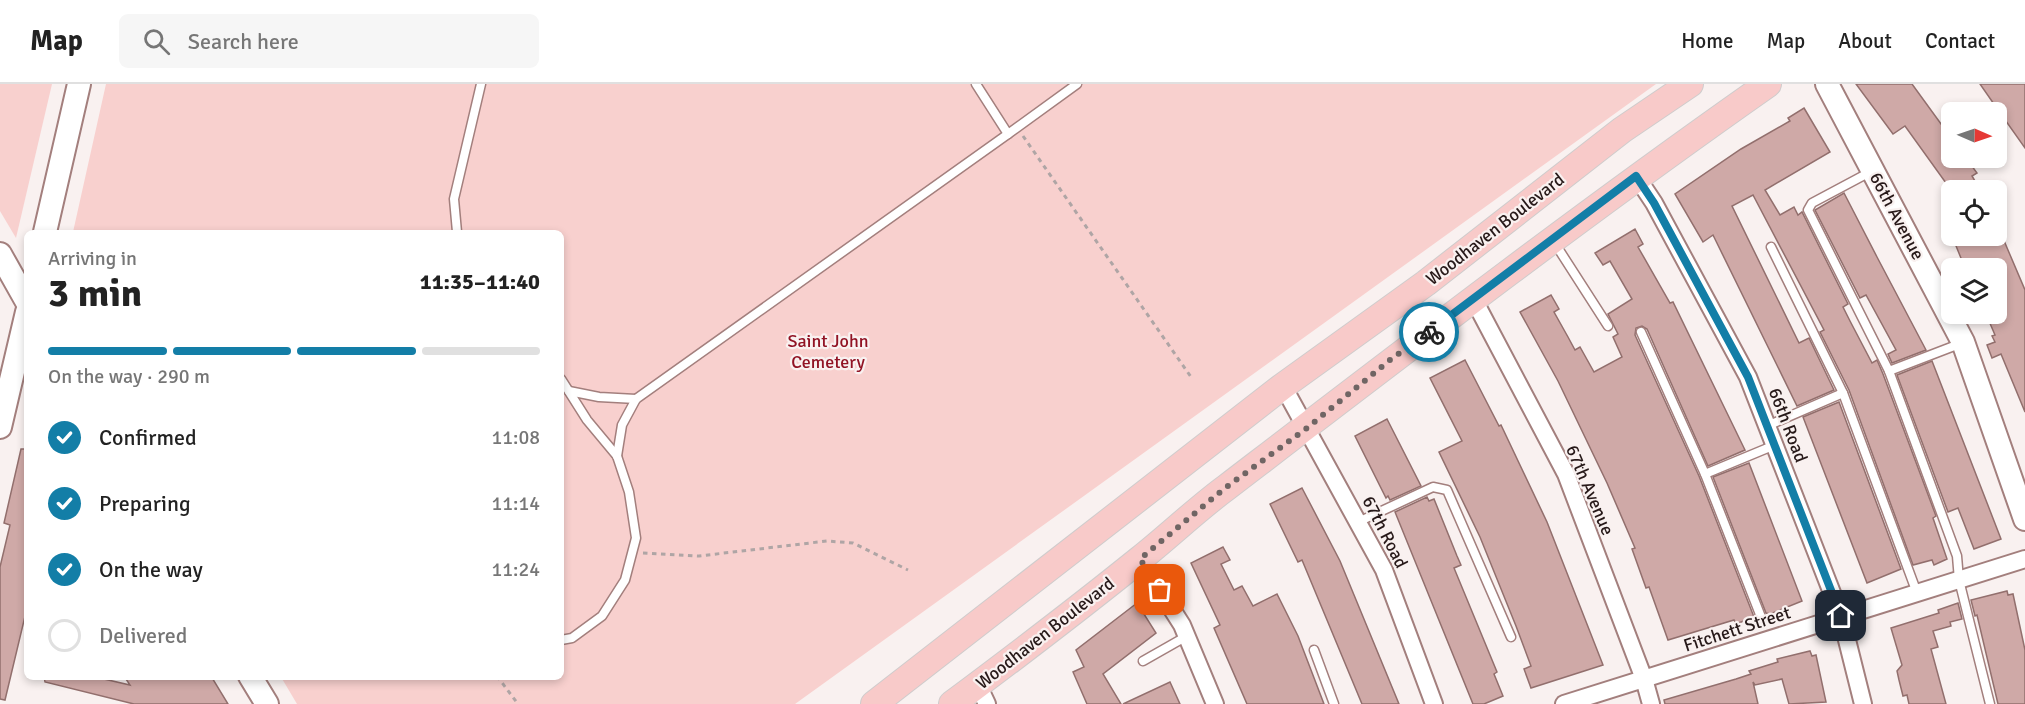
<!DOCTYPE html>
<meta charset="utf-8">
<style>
body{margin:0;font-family:Signika,sans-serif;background:#f6f6f6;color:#222;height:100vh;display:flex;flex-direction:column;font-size:22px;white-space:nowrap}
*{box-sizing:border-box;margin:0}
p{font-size:20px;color:#767676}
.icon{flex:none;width:33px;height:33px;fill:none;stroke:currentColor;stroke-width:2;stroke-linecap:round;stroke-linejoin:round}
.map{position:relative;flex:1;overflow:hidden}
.drawer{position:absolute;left:24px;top:146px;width:540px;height:450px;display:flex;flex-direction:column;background:#fff;border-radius:9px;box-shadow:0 3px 9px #0003}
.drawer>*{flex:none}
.needle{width:39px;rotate:92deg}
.controls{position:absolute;left:1941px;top:18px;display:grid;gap:12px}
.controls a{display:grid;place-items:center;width:66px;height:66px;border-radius:9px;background:#fff;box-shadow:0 3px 9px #0003;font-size:30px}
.pin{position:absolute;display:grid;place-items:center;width:51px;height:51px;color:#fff;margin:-26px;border-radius:12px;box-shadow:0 3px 9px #0006}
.courier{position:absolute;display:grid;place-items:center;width:60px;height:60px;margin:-30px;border:4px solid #137ea7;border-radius:50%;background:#fff;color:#222;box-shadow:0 2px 8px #0007}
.overview em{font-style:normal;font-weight:700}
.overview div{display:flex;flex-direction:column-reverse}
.overview{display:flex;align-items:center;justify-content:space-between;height:102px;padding:0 24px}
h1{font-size:39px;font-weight:700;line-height:45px}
.bar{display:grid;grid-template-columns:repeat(4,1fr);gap:9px 6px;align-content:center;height:72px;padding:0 24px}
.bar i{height:8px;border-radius:4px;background:#e0e0e0}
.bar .selected{background:#137ea7}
.bar p{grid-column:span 4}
ol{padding:0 24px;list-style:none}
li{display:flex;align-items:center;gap:18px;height:66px}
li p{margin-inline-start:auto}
li .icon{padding:6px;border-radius:50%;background:#137ea7;color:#fff;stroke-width:4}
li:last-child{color:#767676}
li i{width:33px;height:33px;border:3px solid #e0e0e0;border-radius:50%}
header{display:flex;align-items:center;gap:36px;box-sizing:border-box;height:84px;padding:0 30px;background:#fff;border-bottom:2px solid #e0e0e0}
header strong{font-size:28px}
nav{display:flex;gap:33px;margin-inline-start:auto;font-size:21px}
.search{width:420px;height:54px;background:#f6f6f6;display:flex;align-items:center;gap:15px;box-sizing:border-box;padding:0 21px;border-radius:9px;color:#767676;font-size:22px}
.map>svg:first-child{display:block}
</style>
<header>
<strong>Map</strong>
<div class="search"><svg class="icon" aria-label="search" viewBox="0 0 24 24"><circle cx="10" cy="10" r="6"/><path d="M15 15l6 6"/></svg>Search here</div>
<nav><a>Home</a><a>Map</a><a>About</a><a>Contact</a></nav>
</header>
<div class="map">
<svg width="2025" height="620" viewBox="0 0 2025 620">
<rect width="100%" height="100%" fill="#f9f1f0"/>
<g fill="#f8d0ce">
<path d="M 0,0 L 52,0 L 16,154 L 0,127 Z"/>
<path d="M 106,0 L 1656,0 L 795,620 L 297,620 L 281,593 L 561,592 L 561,148 L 73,148 Z"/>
</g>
<g fill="#cfa9a7" stroke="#926f6d" stroke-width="1.5">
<path d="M 1856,0 L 1912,0 L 1952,55 L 1952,74 L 1966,74 L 1977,89 L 1972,92 L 1975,97 L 1962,106 L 1951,106 L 1905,42 L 1893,50 Z"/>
<path d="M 1980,0 L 2025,0 L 2025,64 L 1996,23 Z"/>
<path d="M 1804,24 L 1830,68 L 1765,106 L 1780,131 L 1794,123 L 1798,131 L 1802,128 L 1848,220 L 1843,223 L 1850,237 L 1872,279 L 1877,276 L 1883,290 L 1936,432 L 1933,434 L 1947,475 L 1934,481 L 1932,476 L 1913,481 L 1849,306 L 1820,248 L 1824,246 L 1753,111 L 1732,122 L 1799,259 L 1809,254 L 1834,306 L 1797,322 L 1713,151 L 1703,158 L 1675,110 L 1741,65 L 1790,37 L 1788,34 Z"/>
<path d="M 1844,109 L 1877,173 L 1926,266 L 1892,279 L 1888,270 L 1896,266 L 1866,211 L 1860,214 L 1815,126 Z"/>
<path d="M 1635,145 L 1643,160 L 1638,163 L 1670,219 L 1673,218 L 1745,366 L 1708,382 L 1647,245 L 1642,242 L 1636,244 L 1635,251 L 1699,392 L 1754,533 L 1736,540 L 1734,536 L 1668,556 L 1649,503 L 1646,504 L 1632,465 L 1635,464 L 1607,399 L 1558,297 L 1520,228 L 1551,211 L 1559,225 L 1554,228 L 1568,253 L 1575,266 L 1580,263 L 1594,288 L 1622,273 L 1613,253 L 1618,250 L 1608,230 L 1632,215 L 1610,177 L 1603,181 L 1595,169 Z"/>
<path d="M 1952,152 L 2002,152 L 2025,206 L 2025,328 L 2001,270 L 1992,274 L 1987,261 L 1995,258 L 1992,252 L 1995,251 L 1986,230 L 1996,230 L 1996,184 L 1965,184 Z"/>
<path d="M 1465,276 L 1499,342 L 1501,341 L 1547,438 L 1603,581 L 1531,604 L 1524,585 L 1531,582 L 1516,542 L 1480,453 L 1439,368 L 1462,357 L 1430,294 Z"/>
<path d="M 1932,277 L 2001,455 L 1974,465 L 1958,424 L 1948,428 L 1897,291 Z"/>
<path d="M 1839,318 L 1901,485 L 1867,499 L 1803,333 Z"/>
<path d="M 1387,335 L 1421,402 L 1390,416 L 1388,412 L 1386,414 L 1355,352 Z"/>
<path d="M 21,365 L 27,365 L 27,524 L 5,616 L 0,615 L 0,483 L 10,441 L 4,439 Z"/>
<path d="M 1749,379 L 1802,517 L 1770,530 L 1766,529 L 1713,393 Z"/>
<path d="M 1302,404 L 1340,477 L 1399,620 L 1362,620 L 1302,476 L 1298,478 L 1270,420 Z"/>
<path d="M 1427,413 L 1429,417 L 1434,415 L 1457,472 L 1461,481 L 1454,484 L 1497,588 L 1494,590 L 1503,612 L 1484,620 L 1473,620 L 1395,428 Z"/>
<path d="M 1223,463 L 1230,476 L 1221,480 L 1234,506 L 1242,502 L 1253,522 L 1277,510 L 1298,552 L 1324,620 L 1247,620 L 1214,544 L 1220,541 L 1191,479 Z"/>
<path d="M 2007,507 L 2008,511 L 2013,510 L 2025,566 L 2025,620 L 1998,620 L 1977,531 L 1975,532 L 1971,516 Z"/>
<path d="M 1137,519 L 1156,549 L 1103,590 L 1121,620 L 1087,620 L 1073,588 L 1084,583 L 1076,566 Z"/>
<path d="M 1958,519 L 1962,535 L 1950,538 L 1951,542 L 1933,547 L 1938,563 L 1931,565 L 1946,620 L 1909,620 L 1907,611 L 1903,612 L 1899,596 L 1897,587 L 1902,581 L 1891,544 L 1939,529 L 1938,526 Z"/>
<path d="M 1810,567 L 1812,572 L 1816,571 L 1826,618 L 1789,620 L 1782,595 L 1755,601 L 1753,598 L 1758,620 L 1665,620 L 1664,616 L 1736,595 L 1751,590 L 1749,587 L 1778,578 L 1777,575 Z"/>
<path d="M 44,592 L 91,592 L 130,601 L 124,592 L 211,592 L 228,620 L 134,620 L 45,598 Z"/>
<path d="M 1170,598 L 1180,620 L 1123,620 Z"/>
</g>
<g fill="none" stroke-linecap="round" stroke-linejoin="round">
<defs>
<g id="lane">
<path d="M 1008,50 L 1077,0"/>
<path d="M 1872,87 L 1812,119 L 1808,126 L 1889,287 L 1957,472 L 1959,496 L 1990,620"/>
<path d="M 457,148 L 454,115 L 481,0"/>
<path d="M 1554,158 L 1608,242"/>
<path d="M 1771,163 L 1843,309 L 1917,509"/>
<path d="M 1641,248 L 1705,390 L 1761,533"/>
<path d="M 1889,287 L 1962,259"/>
<path d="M 561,295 L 587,336 L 617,372 L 629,408 L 636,454 L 625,496 L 602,532 L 572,554 L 561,556"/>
<path d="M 569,307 L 599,313 L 636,315"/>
<path d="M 1767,342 L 1843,309"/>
<path d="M 617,372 L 622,341 L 636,315 L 1008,50 L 976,0"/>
<path d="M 1705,390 L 1775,361"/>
<path d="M 1358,438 L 1433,403 L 1447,406 L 1511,553"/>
<path d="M 1314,566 L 1334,620"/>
<path d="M 1143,577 L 1187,552"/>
</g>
<g id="street">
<path d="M 1636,92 L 1654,119 L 1748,293 L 1841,532 L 1863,620"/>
<path d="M 1474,216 L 1566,390 L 1644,595 L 1651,620"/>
<path d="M 1283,302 L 1384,486 L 1434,620"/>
<path d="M 1140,475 L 1182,541 L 1215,620"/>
<path d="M 978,601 L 987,620"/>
<path d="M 1564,620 L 2025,475"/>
</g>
<g id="secondary">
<path d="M 1827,0 L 1963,258 L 2025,435"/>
<path d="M 45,148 L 79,0"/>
<path d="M 0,170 L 27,218"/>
<path d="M 0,343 L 27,228"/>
<path d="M 250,592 L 267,620"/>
</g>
<g id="primary">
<path d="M 874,620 L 1283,302 L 1426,199 L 1622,46 L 1690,0"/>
<path d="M 952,620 C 1015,573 1078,525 1140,475 C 1169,452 1197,425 1227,403 C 1406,266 1584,129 1768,0"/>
</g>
</defs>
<use href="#lane" stroke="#a37f7d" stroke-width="11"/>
<use href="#street" stroke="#a37f7d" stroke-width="20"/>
<use href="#secondary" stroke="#a37f7d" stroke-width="26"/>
<use href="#primary" stroke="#cfcccc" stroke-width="28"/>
<g stroke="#afa5a5" stroke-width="3" stroke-dasharray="4.5 4.5" stroke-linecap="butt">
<path d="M 1023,52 L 1191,293"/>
<path d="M 643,469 L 699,472 L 827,457 L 853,459 L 908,486"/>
<path d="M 497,592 L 518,620"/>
</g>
<use href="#lane" stroke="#fff" stroke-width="8"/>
<use href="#street" stroke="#fff" stroke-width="16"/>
<use href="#secondary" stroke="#fff" stroke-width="22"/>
<use href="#primary" stroke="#f8cac9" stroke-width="26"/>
</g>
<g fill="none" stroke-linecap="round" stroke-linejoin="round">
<path stroke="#706564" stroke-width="6" stroke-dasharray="0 10.8" d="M 1160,506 L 1140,475 L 1225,404 L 1307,344 L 1390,276 L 1429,248"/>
<path stroke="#137ea7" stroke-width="8" d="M 1429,248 L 1636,92 L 1654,119 L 1748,293 L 1841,532"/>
</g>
<g text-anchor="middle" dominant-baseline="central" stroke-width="4.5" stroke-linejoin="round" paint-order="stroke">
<g font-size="18" fill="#271919" stroke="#f9f1f0">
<text transform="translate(1897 132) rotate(62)">66th Avenue</text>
<text transform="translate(1495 145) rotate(-38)">Woodhaven Boulevard</text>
<text transform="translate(1788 341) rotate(69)">66th Road</text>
<text transform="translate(1590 406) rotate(67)">67th Avenue</text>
<text transform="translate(1385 448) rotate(63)">67th Road</text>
<text transform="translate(1737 545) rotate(-18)">Fitchett Street</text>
<text transform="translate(1045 549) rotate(-38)">Woodhaven Boulevard</text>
</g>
<g font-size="18" fill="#911324" stroke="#f9f1f0">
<text x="828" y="257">Saint John<tspan x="828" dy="21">Cemetery</tspan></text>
</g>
</g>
</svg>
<div class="controls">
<a><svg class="needle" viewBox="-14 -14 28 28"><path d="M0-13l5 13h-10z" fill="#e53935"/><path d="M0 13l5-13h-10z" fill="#767676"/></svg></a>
<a><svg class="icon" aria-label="locate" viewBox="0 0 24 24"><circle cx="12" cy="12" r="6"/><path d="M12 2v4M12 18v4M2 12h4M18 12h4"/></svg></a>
<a><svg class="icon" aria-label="layers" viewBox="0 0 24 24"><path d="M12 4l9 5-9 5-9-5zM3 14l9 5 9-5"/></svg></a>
</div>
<div class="pin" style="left:1160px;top:506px;background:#ea580c"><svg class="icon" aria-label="bag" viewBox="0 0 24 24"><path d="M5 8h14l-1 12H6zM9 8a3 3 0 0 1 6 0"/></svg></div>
<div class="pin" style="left:1841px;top:532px;background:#1f2937"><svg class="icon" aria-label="home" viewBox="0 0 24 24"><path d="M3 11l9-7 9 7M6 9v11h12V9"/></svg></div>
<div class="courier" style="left:1429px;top:248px"><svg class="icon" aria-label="bike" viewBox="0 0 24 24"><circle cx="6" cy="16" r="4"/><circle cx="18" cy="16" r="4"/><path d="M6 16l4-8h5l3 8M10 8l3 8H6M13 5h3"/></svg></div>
<section class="drawer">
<div class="overview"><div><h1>3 min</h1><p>Arriving in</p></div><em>11:35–11:40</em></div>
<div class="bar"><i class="selected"></i><i class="selected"></i><i class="selected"></i><i></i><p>On the way · 290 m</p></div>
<ol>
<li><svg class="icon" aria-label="check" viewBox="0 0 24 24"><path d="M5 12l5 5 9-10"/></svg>Confirmed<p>11:08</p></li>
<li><svg class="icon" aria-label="check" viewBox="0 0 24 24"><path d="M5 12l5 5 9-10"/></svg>Preparing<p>11:14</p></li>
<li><svg class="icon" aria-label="check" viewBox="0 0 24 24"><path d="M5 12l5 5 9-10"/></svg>On the way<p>11:24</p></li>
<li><i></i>Delivered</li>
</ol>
</section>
</div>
